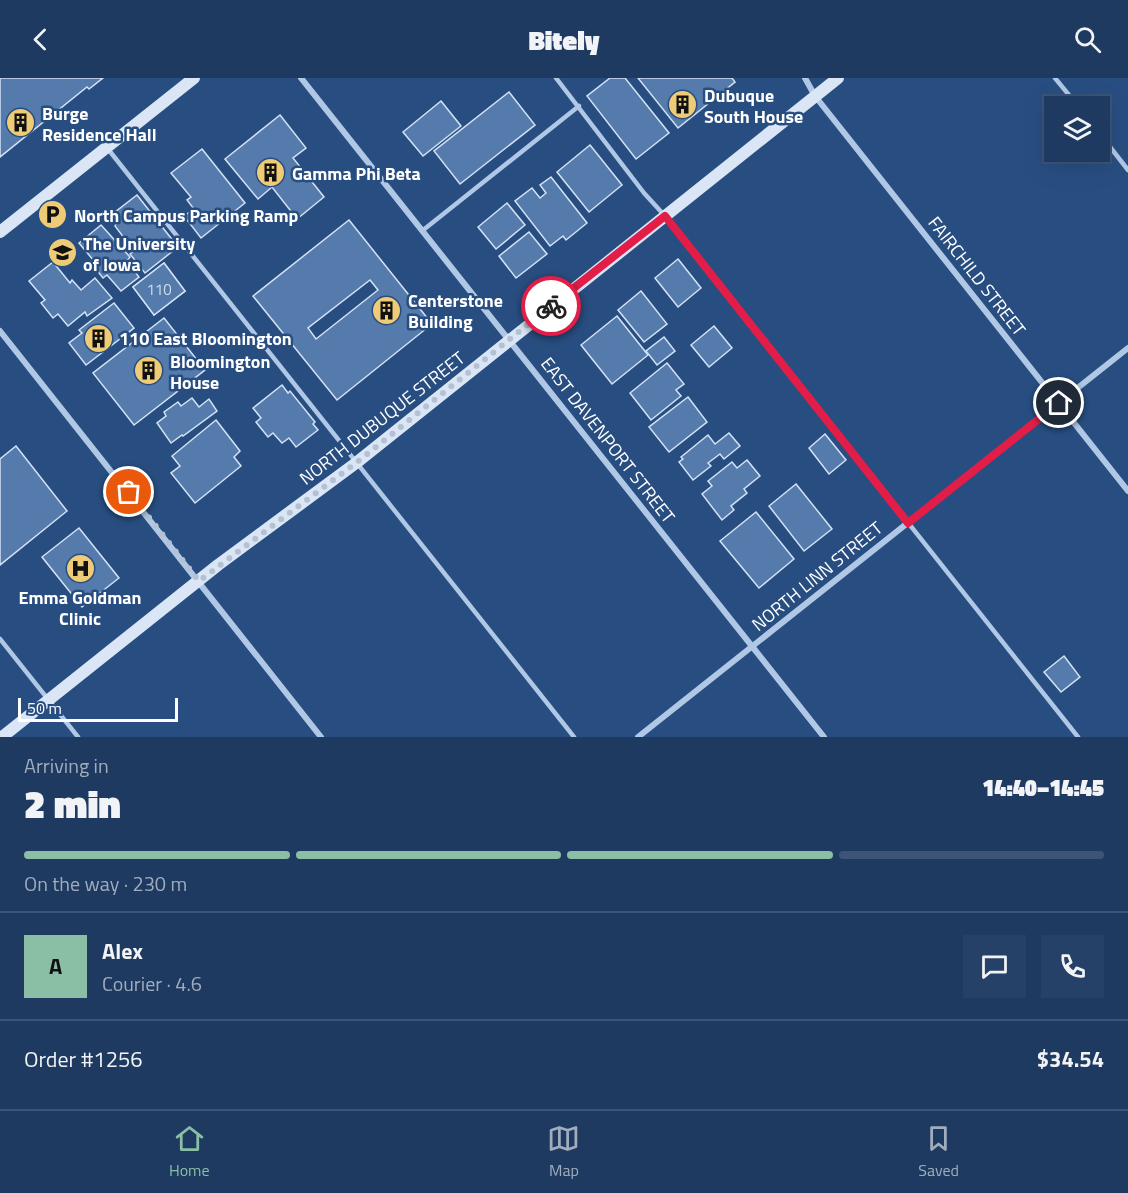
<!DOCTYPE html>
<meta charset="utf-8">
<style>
body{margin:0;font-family:"Titillium Web",sans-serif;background:#264167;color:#f1f3f6;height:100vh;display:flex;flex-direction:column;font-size:22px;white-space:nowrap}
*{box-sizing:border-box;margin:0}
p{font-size:20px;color:#a1adbd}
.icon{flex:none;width:33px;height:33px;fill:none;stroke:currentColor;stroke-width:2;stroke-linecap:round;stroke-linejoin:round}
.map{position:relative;height:659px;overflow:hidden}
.sheet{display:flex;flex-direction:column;background:#1e3a61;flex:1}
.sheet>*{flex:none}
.buttons{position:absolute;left:1044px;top:18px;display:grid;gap:12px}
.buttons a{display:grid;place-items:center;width:66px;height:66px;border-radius:0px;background:#1e3a61;box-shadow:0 6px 24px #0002,0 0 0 2px #3c5476;font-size:30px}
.scale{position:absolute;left:18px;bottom:15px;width:160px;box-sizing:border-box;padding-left:6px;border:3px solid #fff;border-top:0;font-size:16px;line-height:21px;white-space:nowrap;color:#fff;-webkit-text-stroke:4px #284e81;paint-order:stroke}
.pin{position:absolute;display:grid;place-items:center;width:51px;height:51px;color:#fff;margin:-26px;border:3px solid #fff;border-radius:50%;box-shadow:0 2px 6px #0007}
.courier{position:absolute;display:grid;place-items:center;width:60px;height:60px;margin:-30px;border:4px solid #e11d48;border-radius:50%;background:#fff;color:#222;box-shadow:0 2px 8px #0007}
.summary em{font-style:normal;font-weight:800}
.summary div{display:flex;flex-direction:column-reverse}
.summary{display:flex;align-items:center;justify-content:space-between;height:102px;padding:0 24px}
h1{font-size:39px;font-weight:800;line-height:45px}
.bar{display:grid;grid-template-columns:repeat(4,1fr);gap:9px 6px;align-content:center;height:72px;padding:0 24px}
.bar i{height:8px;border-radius:4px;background:#3c5476}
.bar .current{background:#8abfa5}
.bar p{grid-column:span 4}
.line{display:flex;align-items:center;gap:15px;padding:0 24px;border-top:2px solid #3c5476}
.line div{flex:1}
.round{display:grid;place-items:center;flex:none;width:63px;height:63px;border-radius:0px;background:#264167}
header{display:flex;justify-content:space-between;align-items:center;height:78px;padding:0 24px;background:#1e3a61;font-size:27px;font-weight:800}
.menu{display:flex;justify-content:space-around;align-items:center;height:84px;border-top:2px solid #3c5476;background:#1e3a61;font-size:16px;color:#a1adbd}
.menu a{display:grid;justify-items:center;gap:3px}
.menu .current{color:#8abfa5}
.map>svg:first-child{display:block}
</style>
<header><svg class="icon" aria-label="back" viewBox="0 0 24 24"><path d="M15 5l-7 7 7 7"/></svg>Bitely<svg class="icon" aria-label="search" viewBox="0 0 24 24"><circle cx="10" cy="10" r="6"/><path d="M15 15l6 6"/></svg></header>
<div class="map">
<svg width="1128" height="659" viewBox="0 0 1128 659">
<rect width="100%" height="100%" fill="#284e81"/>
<g fill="#557bac" stroke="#d3e2f5" stroke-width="1.5" fill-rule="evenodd">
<path d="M 0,0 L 103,0 L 89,11 L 87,9 L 0,79 Z"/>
<path d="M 610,0 L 625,0 L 669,55 L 636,81 L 587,18 Z"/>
<path d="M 638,0 L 732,0 L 735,4 L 678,50 Z"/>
<path d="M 509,14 L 535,47 L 460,106 L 434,73 Z"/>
<path d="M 441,23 L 461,48 L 423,78 L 403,54 Z"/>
<path d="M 280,37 L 306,70 L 293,80 L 324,119 L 297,141 L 272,109 L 258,121 L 225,81 Z"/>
<path d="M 590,67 L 622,107 L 589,134 L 557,94 Z"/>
<path d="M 202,71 L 245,125 L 201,160 L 184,138 L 194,131 L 187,122 L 191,119 L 171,95 Z"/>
<path d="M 551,99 L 587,145 L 566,162 L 563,158 L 550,168 L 515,123 L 532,110 L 540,120 L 546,115 L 540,107 Z"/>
<path d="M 137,117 L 178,169 L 145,195 L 130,176 L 134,173 L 115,148 L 116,146 L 110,138 Z"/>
<path d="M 507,125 L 525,147 L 496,171 L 478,149 Z"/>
<path d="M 349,142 L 432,246 L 337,322 L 253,218 ZM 370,202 L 378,212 L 316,261 L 308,250 Z"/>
<path d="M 101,147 L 130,179 L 127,183 L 139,199 L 121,213 L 107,197 L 103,200 L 91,185 L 94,183 L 79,165 Z"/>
<path d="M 529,154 L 547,176 L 516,200 L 499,178 Z"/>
<path d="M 678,181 L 701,210 L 678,229 L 655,200 Z"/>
<path d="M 53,184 L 70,205 L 72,202 L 81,212 L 95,200 L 112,220 L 87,238 L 85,234 L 68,248 L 58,236 L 53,240 L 41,225 L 45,222 L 29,203 Z"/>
<path d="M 164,185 L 185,213 L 154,237 L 133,209 Z"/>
<path d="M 164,185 L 185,213 L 154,237 L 133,209 Z"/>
<path d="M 641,213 L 667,246 L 644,264 L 618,232 Z"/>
<path d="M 114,225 L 134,250 L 86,287 L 69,265 L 82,255 L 79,252 Z"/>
<path d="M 617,238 L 648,277 L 612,306 L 581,267 Z"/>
<path d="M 164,240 L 205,292 L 134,347 L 93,295 Z"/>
<path d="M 714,248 L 732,270 L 709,289 L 691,267 Z"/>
<path d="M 664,259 L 675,273 L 657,287 L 646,273 Z"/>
<path d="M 667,285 L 684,306 L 676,312 L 681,318 L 651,342 L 630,315 Z"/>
<path d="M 282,307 L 288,315 L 290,313 L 315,344 L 313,346 L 318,352 L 296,369 L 289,360 L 282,365 L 273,355 L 268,359 L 256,344 L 261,340 L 253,330 Z"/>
<path d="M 688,319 L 707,344 L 669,374 L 649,349 Z"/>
<path d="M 192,320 L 199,329 L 209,321 L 217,333 L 183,358 L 182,357 L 171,365 L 157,345 L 166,338 L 164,334 L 178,324 L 181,328 Z"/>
<path d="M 216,342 L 240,373 L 234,379 L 241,388 L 195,425 L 171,395 L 180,388 L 172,378 Z"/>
<path d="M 729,355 L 740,368 L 724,381 L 720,376 L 708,385 L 711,388 L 693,402 L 679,384 L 683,381 L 681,379 L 708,357 L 715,366 Z"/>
<path d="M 825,356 L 846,382 L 829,396 L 809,370 Z"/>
<path d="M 16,368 L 67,433 L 0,487 L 0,381 Z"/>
<path d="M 747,382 L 760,398 L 744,411 L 747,415 L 731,428 L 734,432 L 722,442 L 702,416 L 712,408 L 708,403 L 732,384 L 737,390 Z"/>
<path d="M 796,406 L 832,451 L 804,473 L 769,428 Z"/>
<path d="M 756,434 L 794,481 L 759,510 L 720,463 Z"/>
<path d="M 79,450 L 119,500 L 82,529 L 42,479 Z"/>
<path d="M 1064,578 L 1080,599 L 1061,614 L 1044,594 Z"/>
</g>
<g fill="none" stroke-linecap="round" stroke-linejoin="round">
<g stroke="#b0c8e6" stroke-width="4.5">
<path d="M 556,0 L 644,115 L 665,138 L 1078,659"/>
<path d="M 1055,0 L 1078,28"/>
<path d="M 1100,56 L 1128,92"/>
<path d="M 108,71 L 574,659"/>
<path d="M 422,153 L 579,28"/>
<path d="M 0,561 L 78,659"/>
</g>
<g stroke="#b0c8e6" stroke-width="6">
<path d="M 301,0 L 824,659"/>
<path d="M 805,0 L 815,18 L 1128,413"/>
<path d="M 0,253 L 321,659"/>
<path d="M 638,659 L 1128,270"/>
</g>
<g stroke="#dae6f6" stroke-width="12">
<path d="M 0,154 L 194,0"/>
<path d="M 2,659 L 218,487 L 356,385 L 838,0"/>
</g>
</g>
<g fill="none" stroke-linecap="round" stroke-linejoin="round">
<path stroke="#b4c1d3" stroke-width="6" stroke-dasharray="0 10.8" d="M 129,414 L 199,503 L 356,385 L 551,228"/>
<path stroke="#e11d48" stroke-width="8" d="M 551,228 L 665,138 L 908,445 L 1059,325"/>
</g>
<defs>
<symbol id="building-disc" viewBox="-11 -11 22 22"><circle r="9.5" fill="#ec7" stroke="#284e81"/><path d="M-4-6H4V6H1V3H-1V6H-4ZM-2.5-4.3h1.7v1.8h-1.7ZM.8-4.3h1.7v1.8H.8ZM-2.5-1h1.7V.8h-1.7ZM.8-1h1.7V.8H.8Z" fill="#111"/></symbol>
<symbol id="parking-disc" viewBox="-11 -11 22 22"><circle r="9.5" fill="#ec7" stroke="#284e81"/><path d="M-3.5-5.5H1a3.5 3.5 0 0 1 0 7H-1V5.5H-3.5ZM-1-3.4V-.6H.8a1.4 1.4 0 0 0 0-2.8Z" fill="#111"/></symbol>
<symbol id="university-disc" viewBox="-11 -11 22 22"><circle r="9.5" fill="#ec7" stroke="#284e81"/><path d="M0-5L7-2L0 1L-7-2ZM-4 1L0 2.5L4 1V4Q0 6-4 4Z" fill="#111"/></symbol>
<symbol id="hospital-disc" viewBox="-11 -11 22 22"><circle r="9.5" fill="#ec7" stroke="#284e81"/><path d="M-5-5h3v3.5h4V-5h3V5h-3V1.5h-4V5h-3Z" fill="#111"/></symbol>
</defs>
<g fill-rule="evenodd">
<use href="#building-disc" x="666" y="10" width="33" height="33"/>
<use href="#building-disc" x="4" y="28" width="33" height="33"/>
<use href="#building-disc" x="254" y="78" width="33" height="33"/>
<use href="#parking-disc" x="36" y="120" width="33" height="33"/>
<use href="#university-disc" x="46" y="158" width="33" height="33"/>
<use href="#building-disc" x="370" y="216" width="33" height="33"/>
<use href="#building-disc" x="82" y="244" width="33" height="33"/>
<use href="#building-disc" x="132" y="276" width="33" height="33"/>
<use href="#hospital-disc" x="64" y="474" width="33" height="33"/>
</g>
<g text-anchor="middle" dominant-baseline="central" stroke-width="5" stroke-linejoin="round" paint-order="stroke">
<g font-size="15" fill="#d4deea">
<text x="159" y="211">110</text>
</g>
<g font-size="18" font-weight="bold" fill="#fff" stroke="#284e81" text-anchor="start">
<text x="704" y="17">Dubuque<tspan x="704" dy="21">South House</tspan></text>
<text x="42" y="35">Burge<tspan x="42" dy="21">Residence Hall</tspan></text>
<text x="292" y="95">Gamma Phi Beta</text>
<text x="74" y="137">North Campus Parking Ramp</text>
<text x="83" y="165">The University<tspan x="83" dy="21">of Iowa</tspan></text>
<text x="408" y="222">Centerstone<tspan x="408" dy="21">Building</tspan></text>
<text x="119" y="260">110 East Bloomington</text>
<text x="170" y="283">Bloomington<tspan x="170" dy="21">House</tspan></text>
<text x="80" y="519" text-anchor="middle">Emma Goldman<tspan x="80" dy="21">Clinic</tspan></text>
</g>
<g font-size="18" fill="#fff" stroke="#284e81">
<text transform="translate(977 198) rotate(52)">FAIRCHILD STREET</text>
<text transform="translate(382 340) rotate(-38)">NORTH DUBUQUE STREET</text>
<text transform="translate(608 362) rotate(52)">EAST DAVENPORT STREET</text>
<text transform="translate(817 498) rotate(-39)">NORTH LINN STREET</text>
</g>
</g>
</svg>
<div class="buttons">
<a><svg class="icon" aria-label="layers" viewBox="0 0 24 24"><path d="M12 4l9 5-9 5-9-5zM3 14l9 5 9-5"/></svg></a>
</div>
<div class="scale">50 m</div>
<div class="pin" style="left:129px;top:414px;background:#ea580c"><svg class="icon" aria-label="bag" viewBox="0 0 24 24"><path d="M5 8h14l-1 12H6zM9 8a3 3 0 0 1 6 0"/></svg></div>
<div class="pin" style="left:1059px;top:325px;background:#1f2937"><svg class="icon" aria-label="home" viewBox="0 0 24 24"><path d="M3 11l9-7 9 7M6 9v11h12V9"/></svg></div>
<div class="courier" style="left:551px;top:228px"><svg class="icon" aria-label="bike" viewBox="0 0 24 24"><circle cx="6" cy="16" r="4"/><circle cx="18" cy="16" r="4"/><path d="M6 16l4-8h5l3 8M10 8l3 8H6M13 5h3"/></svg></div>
</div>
<section class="sheet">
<div class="summary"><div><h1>2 min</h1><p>Arriving in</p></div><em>14:40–14:45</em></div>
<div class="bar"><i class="current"></i><i class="current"></i><i class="current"></i><i></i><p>On the way · 230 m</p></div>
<div class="line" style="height:108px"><b class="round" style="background:#8abfa5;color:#111">A</b><div><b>Alex</b><p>Courier · 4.6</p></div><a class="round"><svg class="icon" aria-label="chat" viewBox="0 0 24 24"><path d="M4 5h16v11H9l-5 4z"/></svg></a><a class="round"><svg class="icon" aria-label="phone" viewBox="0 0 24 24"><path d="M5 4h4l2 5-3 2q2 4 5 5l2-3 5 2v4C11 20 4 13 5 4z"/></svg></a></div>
<div class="line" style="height:78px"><div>Order #1256</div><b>$34.54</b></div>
</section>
<nav class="menu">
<a class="current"><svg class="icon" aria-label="home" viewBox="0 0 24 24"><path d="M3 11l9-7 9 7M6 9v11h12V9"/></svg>Home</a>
<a><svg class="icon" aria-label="map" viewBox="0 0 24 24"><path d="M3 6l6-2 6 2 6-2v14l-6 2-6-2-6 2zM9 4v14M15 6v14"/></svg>Map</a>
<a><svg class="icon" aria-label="saved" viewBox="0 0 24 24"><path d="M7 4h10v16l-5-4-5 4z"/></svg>Saved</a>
</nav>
